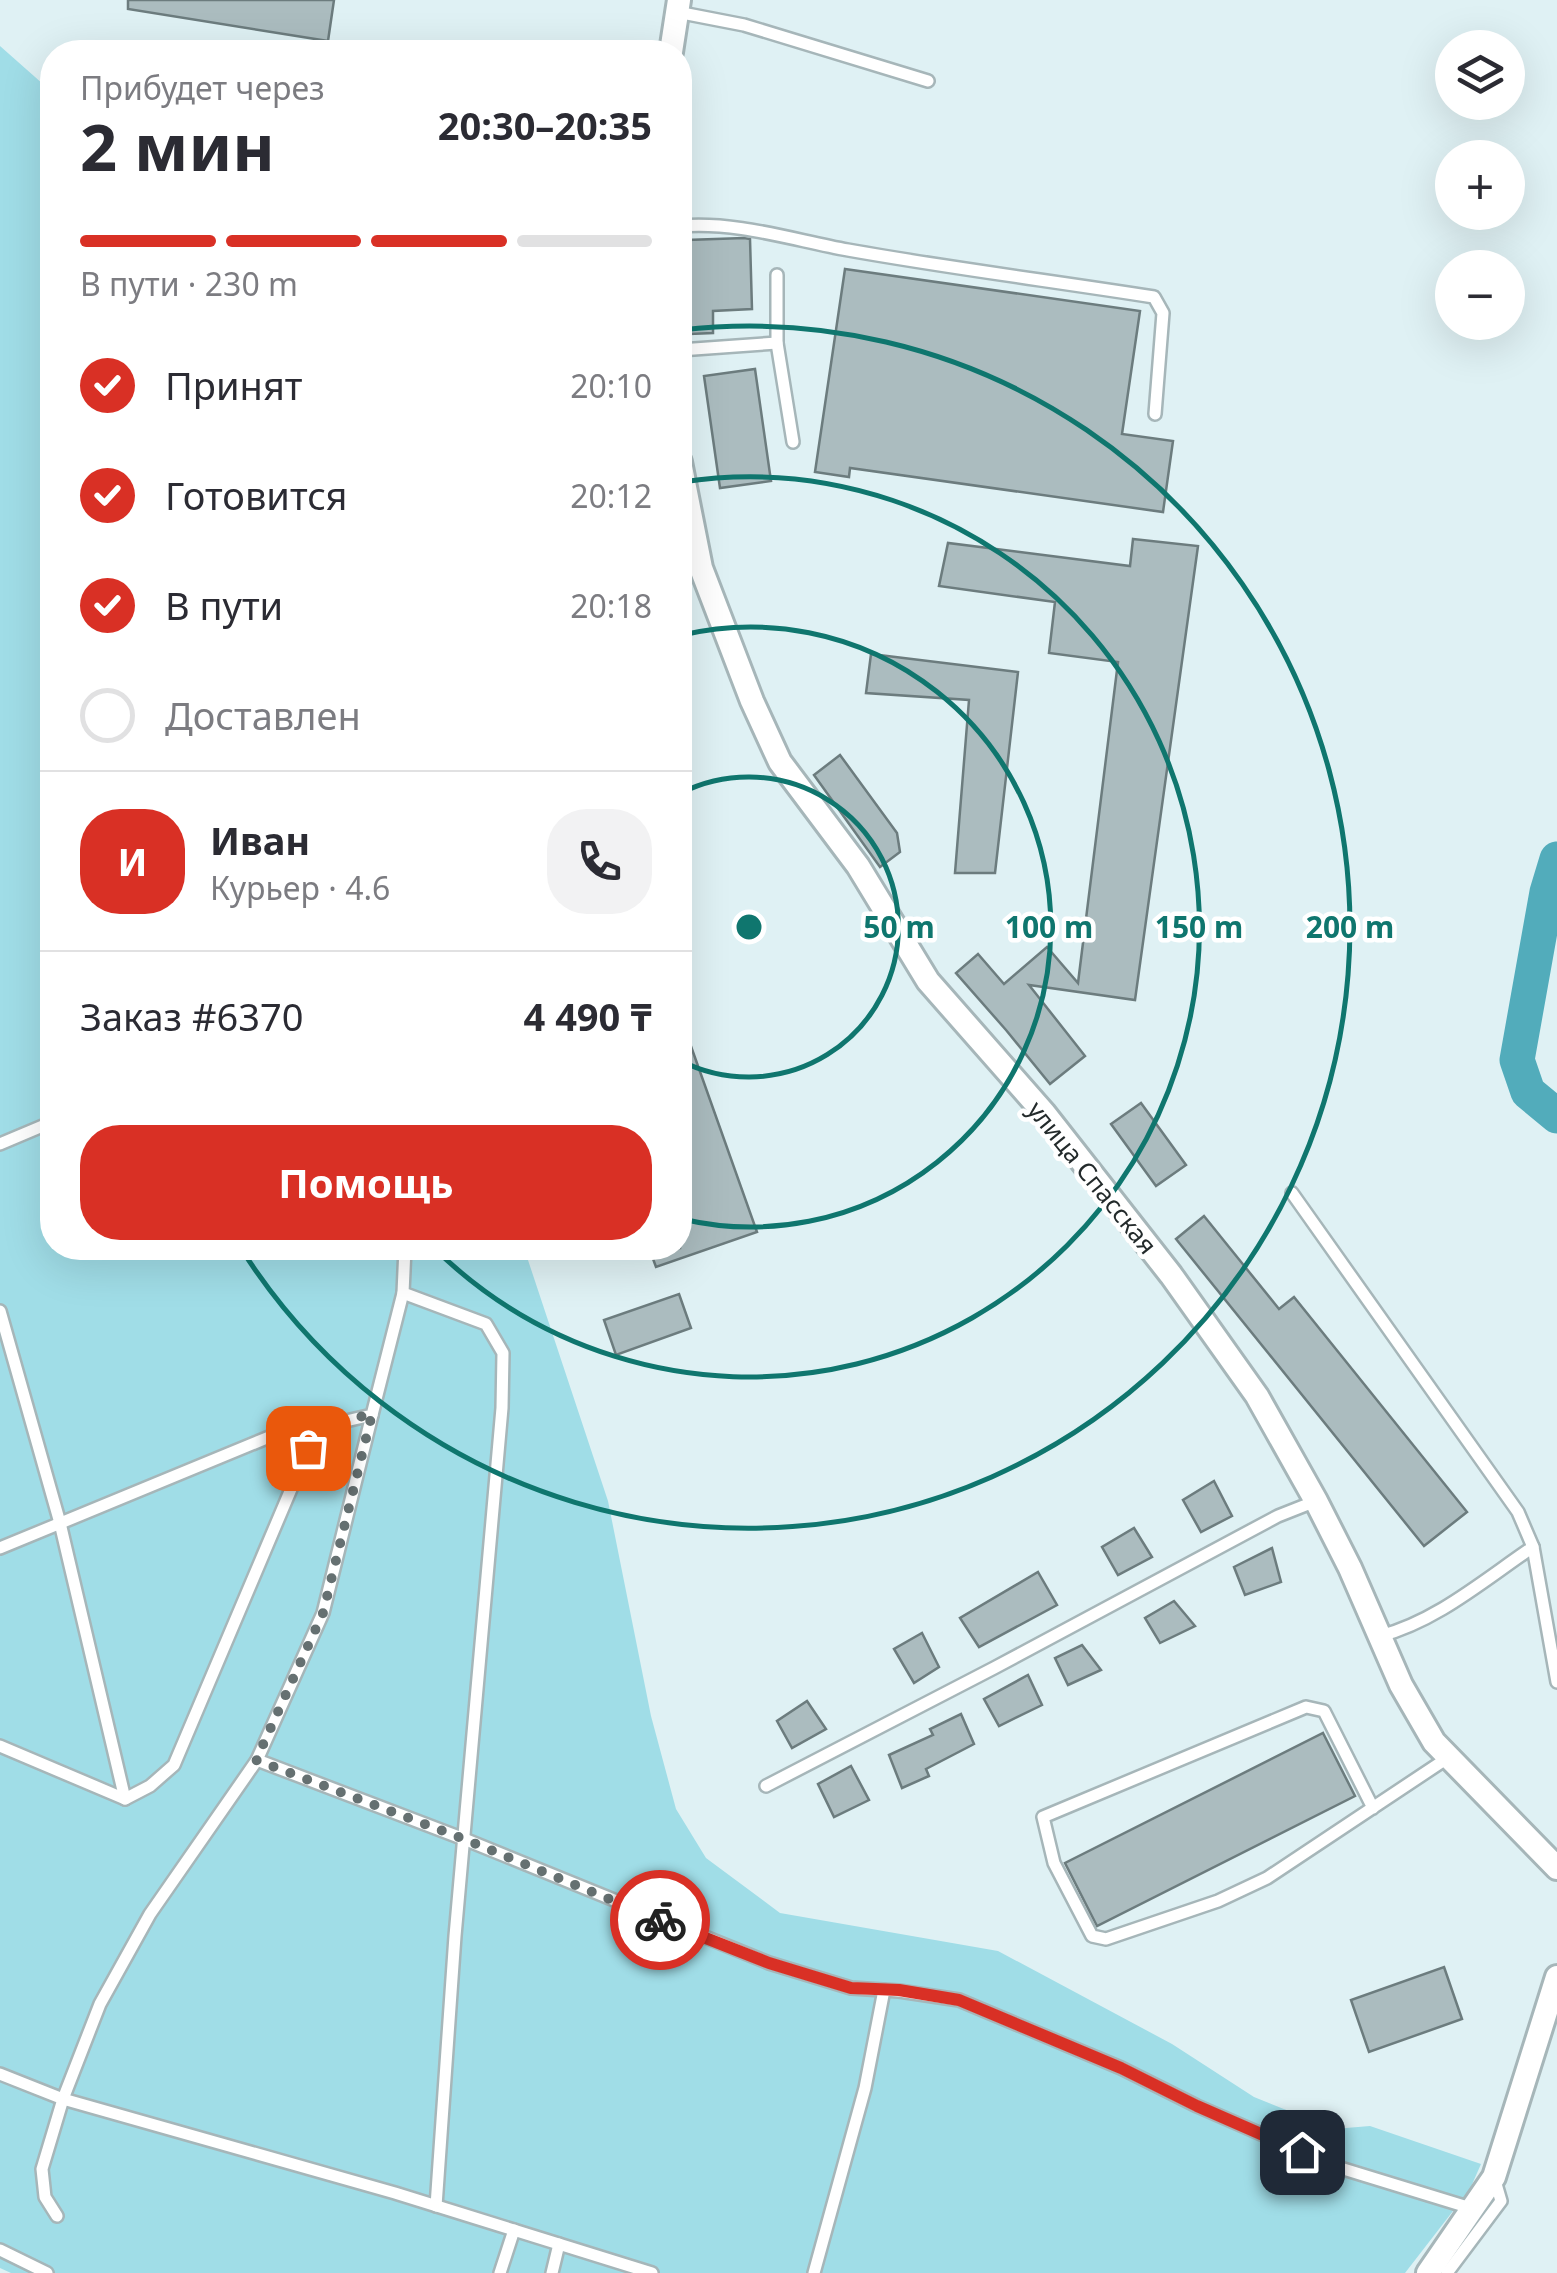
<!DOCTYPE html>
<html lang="ru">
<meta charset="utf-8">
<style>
body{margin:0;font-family:"Noto Sans",sans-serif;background:#f2f2f3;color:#2b2b33;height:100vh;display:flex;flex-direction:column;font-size:38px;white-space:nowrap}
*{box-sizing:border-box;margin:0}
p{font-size:32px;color:#7c7c81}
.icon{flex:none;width:55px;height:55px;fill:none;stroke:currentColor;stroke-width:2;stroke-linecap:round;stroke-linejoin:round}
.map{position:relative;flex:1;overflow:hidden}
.sheet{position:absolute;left:40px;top:40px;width:652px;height:1220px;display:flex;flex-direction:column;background:#fff;border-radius:40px;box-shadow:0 10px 40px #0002}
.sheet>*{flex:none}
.buttons{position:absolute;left:1435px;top:30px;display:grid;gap:20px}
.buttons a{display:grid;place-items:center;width:90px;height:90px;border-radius:50%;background:#fff;box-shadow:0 10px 40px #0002;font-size:50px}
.pin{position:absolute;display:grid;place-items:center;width:85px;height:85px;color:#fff;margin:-42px;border-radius:20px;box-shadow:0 5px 15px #0006}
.courier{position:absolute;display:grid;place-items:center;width:100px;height:100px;margin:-50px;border:8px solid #d93025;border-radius:50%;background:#fff;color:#222;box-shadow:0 2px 12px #0007}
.head em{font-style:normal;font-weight:700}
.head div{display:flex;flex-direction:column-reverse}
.head{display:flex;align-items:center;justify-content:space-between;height:170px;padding:0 40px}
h1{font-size:65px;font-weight:700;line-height:75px}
.bar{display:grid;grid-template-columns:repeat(4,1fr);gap:15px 10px;align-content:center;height:120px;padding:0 40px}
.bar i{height:12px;border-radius:8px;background:#e1e1e2}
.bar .current{background:#d93025}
.bar p{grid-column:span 4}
.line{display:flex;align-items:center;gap:25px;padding:0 40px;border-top:2px solid #e1e1e2}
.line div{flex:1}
.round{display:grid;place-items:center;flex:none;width:105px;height:105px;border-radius:40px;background:#f2f2f3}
ol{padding:0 40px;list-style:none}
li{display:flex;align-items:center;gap:30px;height:110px}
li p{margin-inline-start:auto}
li .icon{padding:10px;border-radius:50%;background:#d93025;color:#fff;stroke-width:4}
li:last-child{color:#7c7c81}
li i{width:55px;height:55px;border:5px solid #e1e1e2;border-radius:50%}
.button{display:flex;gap:20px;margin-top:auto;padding:20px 40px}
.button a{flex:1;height:115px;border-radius:40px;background:#d93025;color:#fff;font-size:40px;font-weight:700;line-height:115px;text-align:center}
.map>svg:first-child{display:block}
</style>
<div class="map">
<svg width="1557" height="2273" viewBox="0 0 1557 2273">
<rect width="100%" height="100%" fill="#dff1f4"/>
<path fill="#a0dde7" d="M 0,46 L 52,92 L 52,1248 L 524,1248 L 608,1501 L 651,1716 L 676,1809 L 706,1858 L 780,1913 L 998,1951 L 1172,2044 L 1254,2097 L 1334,2129 L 1370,2126 L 1481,2164 L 1470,2189 L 1405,2273 L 11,2273 L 0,2268 Z"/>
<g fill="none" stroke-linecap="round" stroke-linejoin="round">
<path stroke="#52acbb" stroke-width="35" d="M 1557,859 L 1547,892 L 1517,1060 L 1528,1092 L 1557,1116"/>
</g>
<g fill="#abbcbf" stroke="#6c7c7e" stroke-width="2.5">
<path d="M 128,0 L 334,0 L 328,41 L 128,9 Z"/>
<path d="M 744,238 L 750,239 L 752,309 L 713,311 L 713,333 L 690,334 L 687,240 Z"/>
<path d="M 845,269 L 1140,311 L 1122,434 L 1173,441 L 1163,512 L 850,468 L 849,477 L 815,472 Z"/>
<path d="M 755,369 L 771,481 L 720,488 L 704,376 Z"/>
<path d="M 1133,539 L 1198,546 L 1135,1000 L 1029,985 L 1085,1056 L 1050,1084 L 1006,1030 L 956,973 L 978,954 L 1004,984 L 1047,947 L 1078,983 L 1118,662 L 1049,653 L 1055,602 L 939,586 L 948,543 L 1130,566 Z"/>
<path d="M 871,654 L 1018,672 L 995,873 L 955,873 L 969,700 L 866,693 Z"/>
<path d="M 840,755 L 897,833 L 900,852 L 880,867 L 814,775 Z"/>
<path d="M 682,1021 L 757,1232 L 656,1267 L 649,1248 L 680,1248 L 680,1022 Z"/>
<path d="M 1141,1103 L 1186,1165 L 1156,1186 L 1111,1124 Z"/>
<path d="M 1204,1216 L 1279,1309 L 1294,1297 L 1467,1512 L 1424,1546 L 1176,1239 Z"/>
<path d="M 679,1294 L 691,1328 L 616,1355 L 604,1320 Z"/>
<path d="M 1214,1481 L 1232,1516 L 1201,1532 L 1183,1500 Z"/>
<path d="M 1134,1528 L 1152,1557 L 1118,1575 L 1102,1547 Z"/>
<path d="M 1272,1548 L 1281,1582 L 1245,1595 L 1234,1567 Z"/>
<path d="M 1038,1572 L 1057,1605 L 979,1647 L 960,1618 Z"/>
<path d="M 1174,1601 L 1195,1626 L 1160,1643 L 1145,1618 Z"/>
<path d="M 922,1633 L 939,1667 L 914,1683 L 894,1649 Z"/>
<path d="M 1082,1645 L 1101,1670 L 1068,1685 L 1055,1658 Z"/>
<path d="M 1028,1675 L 1042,1705 L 999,1726 L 984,1699 Z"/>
<path d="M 807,1701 L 826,1729 L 792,1748 L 777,1721 Z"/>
<path d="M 961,1714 L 974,1744 L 926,1769 L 929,1776 L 902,1788 L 889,1755 L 933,1735 L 930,1729 Z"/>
<path d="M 1323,1733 L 1355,1796 L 1097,1926 L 1065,1863 Z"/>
<path d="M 851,1766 L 869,1800 L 834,1817 L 818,1784 Z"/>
<path d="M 1444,1967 L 1462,2019 L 1369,2052 L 1351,2000 Z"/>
</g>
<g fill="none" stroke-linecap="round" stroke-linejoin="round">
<defs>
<g id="service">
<path d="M 677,12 L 744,25 L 928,81"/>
<path d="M 680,226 C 736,221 793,240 848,250 C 949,268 1052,281 1154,297 L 1163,313 L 1155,414"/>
<path d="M 777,275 L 777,343 L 793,442"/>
<path d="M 680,350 L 777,343"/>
<path d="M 0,1144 L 52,1122"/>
<path d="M 1292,1193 L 1518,1512 L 1533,1547 L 1557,1682"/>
<path d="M 405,1248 L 403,1293 L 486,1324 L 503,1353 L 502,1408 L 455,1936 L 436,2206"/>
<path d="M 0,1311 L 60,1523 L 125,1799"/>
<path d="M 0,1548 L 274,1435 L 311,1429"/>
<path d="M 1380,1636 C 1437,1621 1484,1580 1533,1547"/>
<path d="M 0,1746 L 125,1799 L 150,1786 L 174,1765 L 308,1449 L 311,1429 L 372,1415 L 403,1293"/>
<path d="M 257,1760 L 464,1839 L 769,1963 L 851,1988 L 899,1991 L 959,2000 L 1121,2068 L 1197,2106 L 1337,2167 L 1474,2209"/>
<path d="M 766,1786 L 994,1668 L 1278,1516 L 1316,1501"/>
<path d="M 1373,1808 L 1324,1711 L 1306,1707 L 1043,1817 L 1054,1863 L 1092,1936 L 1106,1939 L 1218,1901 L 1267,1878 L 1449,1757"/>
<path d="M 0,2074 L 63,2099 L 395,2193 L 652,2273"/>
<path d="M 57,2216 L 45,2197 L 42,2169 L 63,2099 L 100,2004 L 150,1914 L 257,1760 L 323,1613 L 372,1415"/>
<path d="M 0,2250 L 47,2273"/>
<path d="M 500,2273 L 514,2230"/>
<path d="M 552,2273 L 559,2244"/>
<path d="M 814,2273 L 865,2088 L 884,1990"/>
<path d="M 1447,2273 L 1501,2201 L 1494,2177"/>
</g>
<g id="minor">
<path d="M 671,52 L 679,0"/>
<path d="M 680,462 L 701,568 L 752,701 L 780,762 L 858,866 L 928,981 L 1044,1113 L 1171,1275 L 1257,1396 L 1316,1501 L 1350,1568 L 1401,1685 L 1434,1742 L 1557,1868"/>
<path d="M 1428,2273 L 1494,2177 L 1557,1977"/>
</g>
</defs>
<use href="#service" stroke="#a6b6b9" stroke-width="16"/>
<use href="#minor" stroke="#a6b6b9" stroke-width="28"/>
<use href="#service" stroke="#fff" stroke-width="11"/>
<use href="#minor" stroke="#fff" stroke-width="22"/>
</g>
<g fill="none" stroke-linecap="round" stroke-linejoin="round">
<path stroke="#657071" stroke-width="10" stroke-dasharray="0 18" d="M 308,1448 L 311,1428 L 372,1414 L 323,1613 L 256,1760 L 464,1839 L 660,1920"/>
<path stroke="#d93025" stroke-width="12" d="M 660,1920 L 769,1963 L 851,1988 L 899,1990 L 959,2000 L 1121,2068 L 1197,2106 L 1302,2152"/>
</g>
<g fill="none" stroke="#0f766e" stroke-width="5">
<path d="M681 793A150 150 0 1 1 681 1061"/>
<path d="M682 635A300 300 0 1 1 682 1219"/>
<path d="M682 482A450 450 0 1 1 434 1248"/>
<path d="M681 330A601 601 0 1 1 242 1250"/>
</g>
<g text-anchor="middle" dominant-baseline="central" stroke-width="9" stroke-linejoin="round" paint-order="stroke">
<g font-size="25" fill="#232a2b" stroke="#fff">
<text transform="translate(1093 1177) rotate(51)">улица Спасская</text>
</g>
</g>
<circle cx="749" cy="927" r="15" fill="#0f766e" stroke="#fff" stroke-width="5"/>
<g font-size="30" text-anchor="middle" font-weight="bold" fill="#0f766e" stroke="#fff" stroke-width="9" stroke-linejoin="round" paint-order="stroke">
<text x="899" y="938">50 m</text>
<text x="1049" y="938">100 m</text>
<text x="1199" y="938">150 m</text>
<text x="1350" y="938">200 m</text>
</g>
</svg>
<div class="buttons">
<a><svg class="icon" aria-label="layers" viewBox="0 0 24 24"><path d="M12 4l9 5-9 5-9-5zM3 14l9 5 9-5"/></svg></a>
<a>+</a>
<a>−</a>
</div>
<div class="pin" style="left:308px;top:1448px;background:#ea580c"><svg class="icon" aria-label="bag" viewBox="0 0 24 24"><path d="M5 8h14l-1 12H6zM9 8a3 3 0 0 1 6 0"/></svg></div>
<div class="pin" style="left:1302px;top:2152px;background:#1f2937"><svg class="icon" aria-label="home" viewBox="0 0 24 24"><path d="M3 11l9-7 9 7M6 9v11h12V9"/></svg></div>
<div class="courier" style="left:660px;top:1920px"><svg class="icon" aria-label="bike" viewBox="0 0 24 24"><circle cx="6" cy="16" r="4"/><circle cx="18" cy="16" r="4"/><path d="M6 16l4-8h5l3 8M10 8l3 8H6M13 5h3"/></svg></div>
<section class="sheet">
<div class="head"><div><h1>2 мин</h1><p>Прибудет через</p></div><em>20:30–20:35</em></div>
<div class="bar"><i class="current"></i><i class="current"></i><i class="current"></i><i></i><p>В пути · 230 m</p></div>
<ol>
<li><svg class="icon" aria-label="check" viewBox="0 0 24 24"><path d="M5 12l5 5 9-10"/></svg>Принят<p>20:10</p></li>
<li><svg class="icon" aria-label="check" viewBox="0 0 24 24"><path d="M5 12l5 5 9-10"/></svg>Готовится<p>20:12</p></li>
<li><svg class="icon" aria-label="check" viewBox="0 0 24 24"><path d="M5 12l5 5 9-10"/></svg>В пути<p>20:18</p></li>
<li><i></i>Доставлен</li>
</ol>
<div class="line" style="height:180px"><b class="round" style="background:#d93025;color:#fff">И</b><div><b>Иван</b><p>Курьер · 4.6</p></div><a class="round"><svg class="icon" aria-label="phone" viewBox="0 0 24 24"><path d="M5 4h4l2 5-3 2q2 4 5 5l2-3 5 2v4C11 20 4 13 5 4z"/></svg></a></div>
<div class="line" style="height:130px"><div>Заказ #6370</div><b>4 490 ₸</b></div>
<div class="button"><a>Помощь</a></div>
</section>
</div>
